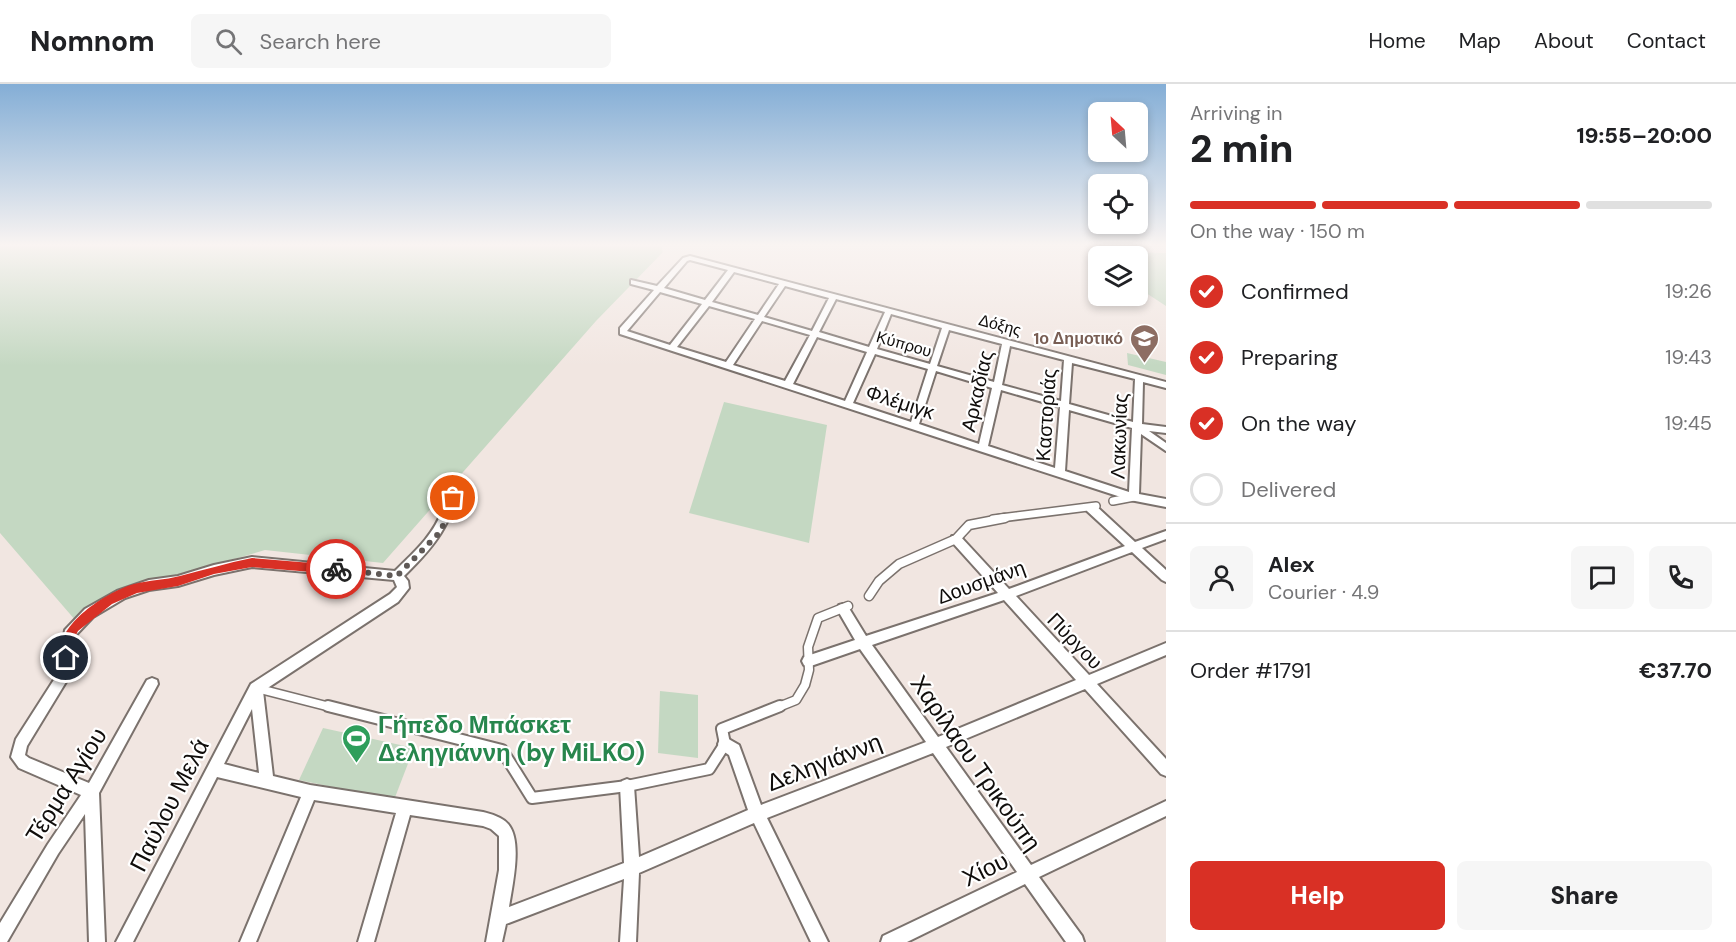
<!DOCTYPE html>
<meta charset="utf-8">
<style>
body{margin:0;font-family:"DM Sans",sans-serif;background:#f6f6f6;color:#202124;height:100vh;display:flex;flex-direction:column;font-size:22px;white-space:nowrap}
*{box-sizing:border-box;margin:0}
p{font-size:20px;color:#757577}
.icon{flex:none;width:33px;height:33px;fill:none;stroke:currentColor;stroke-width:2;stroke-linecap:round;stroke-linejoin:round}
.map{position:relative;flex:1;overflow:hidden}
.sheet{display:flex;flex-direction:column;background:#fff;width:570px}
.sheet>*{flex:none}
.needle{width:39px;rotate:334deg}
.tools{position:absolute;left:1088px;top:18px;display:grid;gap:12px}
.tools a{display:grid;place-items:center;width:60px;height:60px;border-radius:9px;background:#fff;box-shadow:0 3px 9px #0003;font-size:30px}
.pin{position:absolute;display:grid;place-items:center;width:51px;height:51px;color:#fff;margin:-26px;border:3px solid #fff;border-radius:50%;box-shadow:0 2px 6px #0007}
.courier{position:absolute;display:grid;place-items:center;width:60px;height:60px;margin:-30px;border:4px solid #d93025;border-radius:50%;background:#fff;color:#222;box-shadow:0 2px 8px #0007}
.summary em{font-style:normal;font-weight:800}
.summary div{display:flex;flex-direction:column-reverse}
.summary{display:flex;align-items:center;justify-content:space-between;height:102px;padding:0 24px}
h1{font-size:39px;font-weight:800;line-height:45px}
.bar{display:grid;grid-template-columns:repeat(4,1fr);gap:9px 6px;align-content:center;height:72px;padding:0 24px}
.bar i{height:8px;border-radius:4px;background:#e0e0e0}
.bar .on{background:#d93025}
.bar p{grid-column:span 4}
.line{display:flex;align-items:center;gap:15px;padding:0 24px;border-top:2px solid #e0e0e0}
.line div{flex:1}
.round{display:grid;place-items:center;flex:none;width:63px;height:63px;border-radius:9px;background:#f6f6f6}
ol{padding:0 24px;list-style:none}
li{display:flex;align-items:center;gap:18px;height:66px}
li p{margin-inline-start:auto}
li .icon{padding:6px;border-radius:50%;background:#d93025;color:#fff;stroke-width:4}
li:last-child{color:#757577}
li i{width:33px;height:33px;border:3px solid #e0e0e0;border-radius:50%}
.cta{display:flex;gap:12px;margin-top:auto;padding:12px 24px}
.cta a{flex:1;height:69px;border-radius:9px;background:#d93025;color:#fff;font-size:24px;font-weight:800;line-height:69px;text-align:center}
.cta a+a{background:#f6f6f6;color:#202124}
header{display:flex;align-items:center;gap:36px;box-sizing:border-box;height:84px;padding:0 30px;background:#fff;border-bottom:2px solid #e0e0e0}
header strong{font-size:28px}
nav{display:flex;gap:33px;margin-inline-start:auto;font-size:21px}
.search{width:420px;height:54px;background:#f6f6f6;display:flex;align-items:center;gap:15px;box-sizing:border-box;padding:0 21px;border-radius:9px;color:#757577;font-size:22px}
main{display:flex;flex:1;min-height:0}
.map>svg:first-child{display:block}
</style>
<header>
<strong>Nomnom</strong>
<div class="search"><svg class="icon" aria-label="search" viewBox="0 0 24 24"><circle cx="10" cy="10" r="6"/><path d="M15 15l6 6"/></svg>Search here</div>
<nav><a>Home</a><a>Map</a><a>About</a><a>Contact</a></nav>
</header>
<main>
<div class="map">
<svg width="1166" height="858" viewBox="0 0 1166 858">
<rect width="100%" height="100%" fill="#f1e6e1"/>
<g fill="#c4d8c2">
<path d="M 0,162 L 661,162 L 663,168 L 596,237 L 383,479 L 265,466 L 190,488 L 136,500 L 107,514 L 76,537 L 0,449 Z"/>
<path d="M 1106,168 L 1166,169 L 1166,222 L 1137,203 L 1137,172 L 1100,172 Z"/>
<path d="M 1127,269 L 1166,278 L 1166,291 L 1128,281 Z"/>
<path d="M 724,318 L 827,341 L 809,459 L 689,429 Z"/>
<path d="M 660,607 L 698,611 L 698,674 L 658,669 Z"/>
<path d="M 323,644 L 414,664 L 394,716 L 299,696 Z"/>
</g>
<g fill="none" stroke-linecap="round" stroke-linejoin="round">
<defs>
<g id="pedestrian-far2">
<path d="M 1113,417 L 1134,413"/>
<path d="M 993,435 L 1096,422"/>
</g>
<g id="pedestrian-far1">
<path d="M 869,512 L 879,497 L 899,480 L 956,455 L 969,441 L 1005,434"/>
<path d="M 256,604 L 334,624"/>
<path d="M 776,624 L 796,616 L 805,601 L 809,586 L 808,563 L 818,534 L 848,522"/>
</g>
<path id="pedestrian" d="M 328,622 L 502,666 L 532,714 L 627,702 L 709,685 L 725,660 L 722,645 L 780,622"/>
<g id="minor">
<path d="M 690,172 L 1166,298 L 1166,304 L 1143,298 L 1142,340 L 1166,343 L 1166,349 L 1149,347 L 1166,359 L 1166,367 L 1141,350 L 1139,410 L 1166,415 L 1166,423 L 1130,416 L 620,250 L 620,244 L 654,206 L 631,200 L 631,196 L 657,202 L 683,174 ZM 690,176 L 728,186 L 705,216 L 664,204 L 687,177 ZM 734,188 L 779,200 L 758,231 L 712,218 ZM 785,202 L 829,214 L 812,247 L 764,233 ZM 660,208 L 702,220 L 670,261 L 627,247 ZM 836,215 L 885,228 L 869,263 L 819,248 ZM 709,222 L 755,235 L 726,278 L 677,263 ZM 891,230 L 942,244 L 930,280 L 877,265 ZM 762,237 L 810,251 L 785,297 L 733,281 ZM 949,246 L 1002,260 L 994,298 L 937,282 ZM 817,253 L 867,268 L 845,317 L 793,300 ZM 1010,262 L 1064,276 L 1061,317 L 1002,301 ZM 875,270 L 928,285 L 911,338 L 853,319 ZM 1072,279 L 1135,295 L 1133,338 L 1069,320 ZM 936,287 L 992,304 L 979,360 L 919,340 ZM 1001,306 L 1060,323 L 1055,384 L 988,362 ZM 1069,326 L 1132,344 L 1129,408 L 1065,387 Z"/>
<path d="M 457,393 L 462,397 C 450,441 437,460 404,492 L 408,497 L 409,504 L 398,518 L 263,607 L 273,692 L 310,701 L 483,728 C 491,730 502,733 508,740 C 523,757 512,803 509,823 L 624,779 L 620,702 L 622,697 L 627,695 L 632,697 L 634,702 L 639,773 L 748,726 L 729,671 L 720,665 L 718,660 L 720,655 L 725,653 L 739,661 L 761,721 L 926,658 L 860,565 L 808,583 L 804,581 L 802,577 L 804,573 L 855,556 L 837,525 L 839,521 L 843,520 L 847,521 L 866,552 L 998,509 L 952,458 L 951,455 L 952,452 L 960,452 L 1009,505 L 1125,462 L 1087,427 L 1086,424 L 1091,420 L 1095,421 L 1135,458 L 1166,447 L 1166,455 L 1142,464 L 1166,486 L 1166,498 L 1162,496 L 1132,468 L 1016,512 L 1089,591 L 1166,559 L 1166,571 L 1097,600 L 1166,675 L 1166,692 L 1161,690 L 1085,605 L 946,663 L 1031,781 L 1166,717 L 1166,732 L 1039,793 L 1082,852 L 1084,858 L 1066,858 L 1025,800 L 907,858 L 881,858 L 883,852 L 1017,788 L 933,669 L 767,734 L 828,858 L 811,858 L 754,739 L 639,789 L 636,858 L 620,858 L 624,795 L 506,840 L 502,858 L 486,858 L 499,786 L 499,752 L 491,745 L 483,742 L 410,731 L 374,858 L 358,858 L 396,729 L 314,716 L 256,858 L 240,858 L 301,713 L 217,693 L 133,858 L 116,858 L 251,600 L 390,510 L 397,503 L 394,496 L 252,483 L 214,491 L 178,502 L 149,506 L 125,514 L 93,533 L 75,552 L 69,593 L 27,662 L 25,671 L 29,674 L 89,699 L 147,596 L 152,594 L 157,596 L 158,600 L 99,709 L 105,858 L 89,858 L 85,730 L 58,770 L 7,858 L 0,858 L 0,839 L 48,760 L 81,711 L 19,684 L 11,673 L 16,655 L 57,591 L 65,546 L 85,525 L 117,507 L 149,496 L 178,492 L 214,481 L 252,473 L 395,487 C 413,469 433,452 442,427 C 446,418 448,398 457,393 ZM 1004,516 L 1076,596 L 938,653 L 872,561 ZM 252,625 L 259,689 L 224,680 Z"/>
</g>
</defs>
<use href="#pedestrian-far2" stroke="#7b726d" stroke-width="10"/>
<use href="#pedestrian-far1" stroke="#7b726d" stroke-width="11"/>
<use href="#pedestrian" stroke="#7b726d" stroke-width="14"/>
<use href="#minor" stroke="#7b726d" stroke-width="4"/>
<use href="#pedestrian-far2" stroke="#fff" stroke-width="7"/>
<use href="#pedestrian-far1" stroke="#fff" stroke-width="8"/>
<use href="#pedestrian" stroke="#fff" stroke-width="10"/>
<use href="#minor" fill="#fff" fill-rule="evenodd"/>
</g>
<linearGradient id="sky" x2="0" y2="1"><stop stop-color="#84aed6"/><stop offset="0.57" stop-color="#f9f4f2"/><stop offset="1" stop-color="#f9f4f2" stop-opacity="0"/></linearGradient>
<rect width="1166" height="282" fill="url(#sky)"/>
<path fill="#d93025" d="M 252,474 L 336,481 L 341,485 L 336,490 L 252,483 L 214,490 L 178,502 L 137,509 L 112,520 L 78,547 L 73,557 L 71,578 L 62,578 C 49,544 106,508 134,500 C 149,496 165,496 180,492 C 204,486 227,479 252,474 Z"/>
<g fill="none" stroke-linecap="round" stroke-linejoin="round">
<path stroke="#5f5956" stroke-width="6" stroke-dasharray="0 10.8" d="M 336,485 L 397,492 L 441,447 L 453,414"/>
</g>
<defs>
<symbol id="school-pin" viewBox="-11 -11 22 30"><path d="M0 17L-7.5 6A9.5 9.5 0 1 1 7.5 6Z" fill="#8d6e63" stroke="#fff"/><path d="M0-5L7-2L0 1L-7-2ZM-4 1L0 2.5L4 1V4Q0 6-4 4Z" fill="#fff"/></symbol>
<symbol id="stadium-pin" viewBox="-11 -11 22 30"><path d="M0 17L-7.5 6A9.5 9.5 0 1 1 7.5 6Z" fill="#2e9e5b" stroke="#fff"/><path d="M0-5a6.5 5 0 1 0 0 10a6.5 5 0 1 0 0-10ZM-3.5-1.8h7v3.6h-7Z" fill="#fff"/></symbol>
</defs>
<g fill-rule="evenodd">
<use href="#school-pin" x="1128" y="238" width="33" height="45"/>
<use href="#stadium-pin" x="340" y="638" width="33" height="45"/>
</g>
<g text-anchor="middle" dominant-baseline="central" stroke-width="4.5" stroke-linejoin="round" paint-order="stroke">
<g font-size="16" fill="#100d0b" stroke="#fff">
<text transform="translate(1000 241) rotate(15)">Δόξης</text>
<text transform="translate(904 260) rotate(16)">Κύπρου</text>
</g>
<g font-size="16" font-weight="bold" fill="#785e54" stroke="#fff" text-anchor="end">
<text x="1123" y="254">1ο Δημοτικό</text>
</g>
<g font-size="20" fill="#100d0b" stroke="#fff">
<text transform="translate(977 307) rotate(-77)">Αρκαδίας</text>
<text transform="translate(900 318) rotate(18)">Φλέμιγκ</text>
<text transform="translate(1046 331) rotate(-86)">Καστοριάς</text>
<text transform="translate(1119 352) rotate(-88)">Λακωνίας</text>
<text transform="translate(981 498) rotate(-20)">Δουσμάνη</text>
<text transform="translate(1075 557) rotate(46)">Πύργου</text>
</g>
<g font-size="24" font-weight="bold" fill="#27864d" stroke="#fff" text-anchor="start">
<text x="378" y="640">Γήπεδο Μπάσκετ<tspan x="378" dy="28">Δεληγιάννη (by MiLKO)</tspan></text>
</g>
<g font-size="24" fill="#100d0b" stroke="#fff">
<text transform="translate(824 678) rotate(-21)">Δεληγιάννη</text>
<text transform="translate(976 679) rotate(55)">Χαρίλαου Τρικούπη</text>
<text transform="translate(66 701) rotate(-58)">Τέρμα Αγίου</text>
<text transform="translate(169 721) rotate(-63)">Παύλου Μελά</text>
<text transform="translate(985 785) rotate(-26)">Χίου</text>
</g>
</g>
</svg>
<div class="tools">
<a><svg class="needle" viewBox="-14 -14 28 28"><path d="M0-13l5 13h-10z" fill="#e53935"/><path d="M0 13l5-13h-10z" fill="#757577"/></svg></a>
<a><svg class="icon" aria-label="locate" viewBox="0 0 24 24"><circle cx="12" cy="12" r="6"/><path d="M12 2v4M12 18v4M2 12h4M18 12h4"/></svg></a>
<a><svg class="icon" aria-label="layers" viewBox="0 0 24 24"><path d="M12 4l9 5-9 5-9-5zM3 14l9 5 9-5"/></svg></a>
</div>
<div class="pin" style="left:453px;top:414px;background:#ea580c"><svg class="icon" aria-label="bag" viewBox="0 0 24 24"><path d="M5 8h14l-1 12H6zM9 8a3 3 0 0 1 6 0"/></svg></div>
<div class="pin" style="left:66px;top:574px;background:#1f2937"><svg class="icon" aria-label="home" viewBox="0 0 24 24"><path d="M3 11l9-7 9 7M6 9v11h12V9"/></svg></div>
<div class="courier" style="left:336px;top:485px"><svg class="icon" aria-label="bike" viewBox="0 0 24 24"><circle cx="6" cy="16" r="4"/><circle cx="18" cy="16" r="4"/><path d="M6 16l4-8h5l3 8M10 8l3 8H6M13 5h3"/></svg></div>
</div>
<section class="sheet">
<div class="summary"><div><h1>2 min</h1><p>Arriving in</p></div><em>19:55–20:00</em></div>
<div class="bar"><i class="on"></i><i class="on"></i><i class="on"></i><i></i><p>On the way · 150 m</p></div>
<ol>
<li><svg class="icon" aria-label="check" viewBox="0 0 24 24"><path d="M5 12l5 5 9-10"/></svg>Confirmed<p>19:26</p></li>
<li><svg class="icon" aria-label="check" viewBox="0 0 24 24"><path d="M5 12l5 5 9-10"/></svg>Preparing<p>19:43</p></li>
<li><svg class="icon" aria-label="check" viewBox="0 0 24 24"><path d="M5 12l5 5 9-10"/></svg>On the way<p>19:45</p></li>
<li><i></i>Delivered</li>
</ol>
<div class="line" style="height:108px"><a class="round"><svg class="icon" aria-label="person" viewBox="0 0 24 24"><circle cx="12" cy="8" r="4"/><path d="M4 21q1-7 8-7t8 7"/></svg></a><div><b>Alex</b><p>Courier · 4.9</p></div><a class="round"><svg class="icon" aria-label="chat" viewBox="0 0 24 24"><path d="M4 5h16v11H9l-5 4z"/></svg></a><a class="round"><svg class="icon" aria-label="phone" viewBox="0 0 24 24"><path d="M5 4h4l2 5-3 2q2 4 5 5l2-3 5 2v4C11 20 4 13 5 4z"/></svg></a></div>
<div class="line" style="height:78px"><div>Order #1791</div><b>€37.70</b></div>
<div class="cta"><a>Help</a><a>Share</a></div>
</section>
</main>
